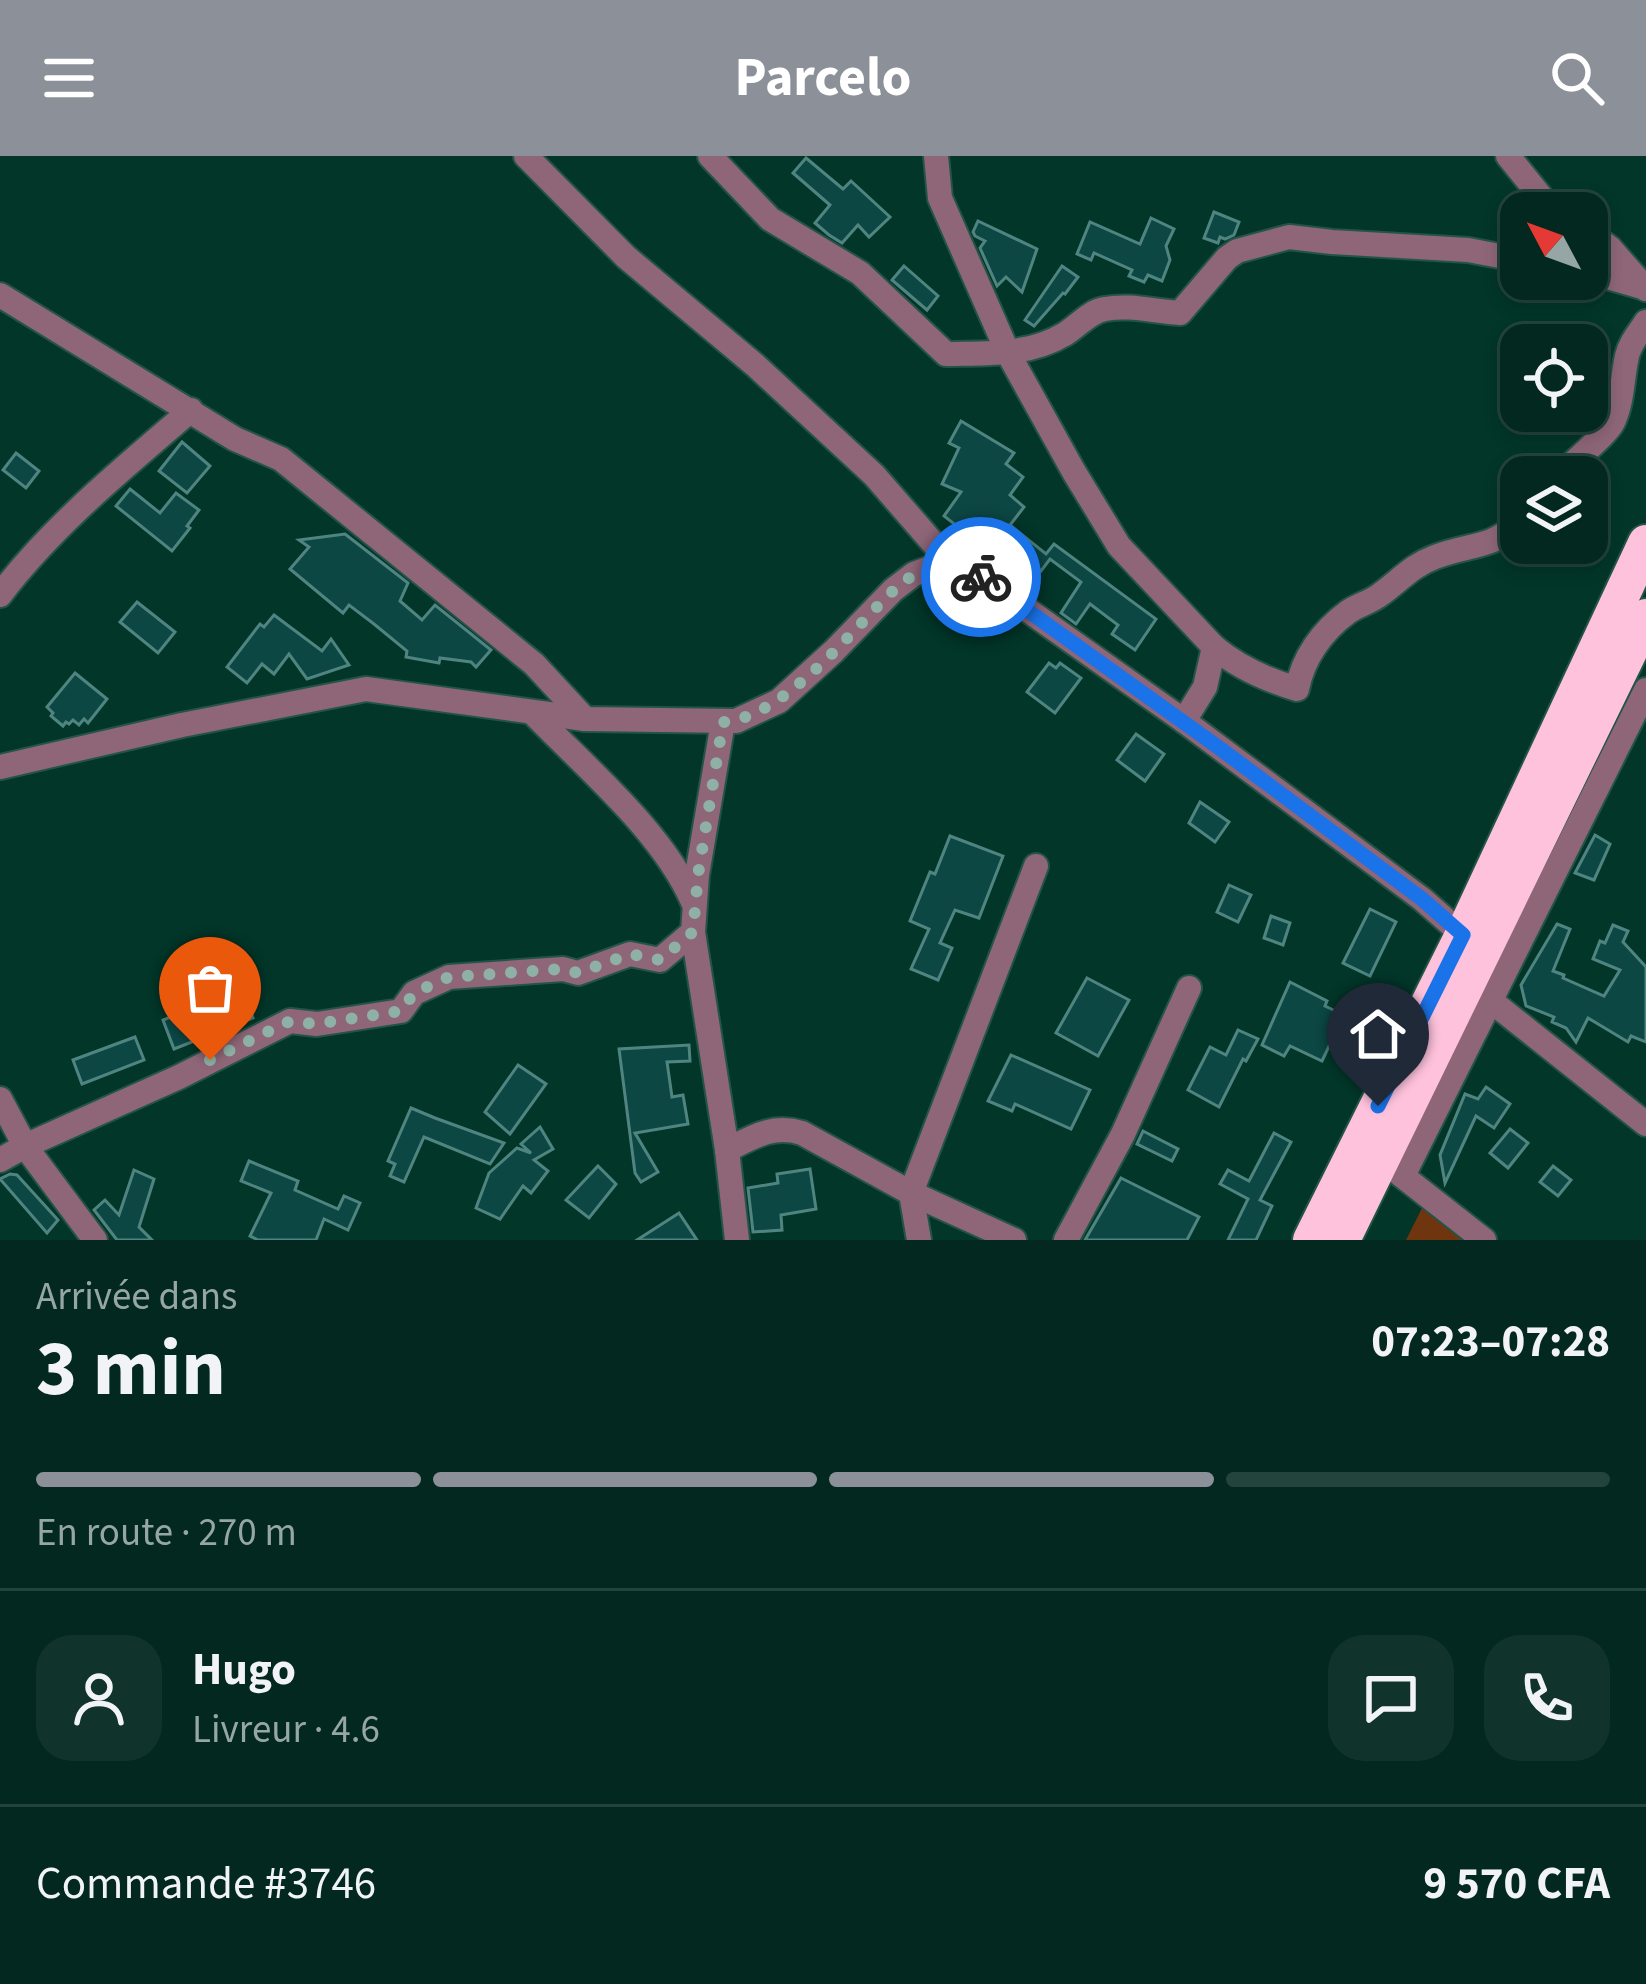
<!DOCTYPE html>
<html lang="fr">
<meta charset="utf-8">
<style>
body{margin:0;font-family:"Source Sans 3",sans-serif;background:#10342c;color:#f1f3f6;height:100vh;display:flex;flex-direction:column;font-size:45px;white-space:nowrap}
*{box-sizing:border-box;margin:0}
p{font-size:39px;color:#96a6a4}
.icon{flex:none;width:66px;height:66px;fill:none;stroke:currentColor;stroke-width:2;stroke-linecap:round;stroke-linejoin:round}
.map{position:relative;height:1084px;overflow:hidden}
.drawer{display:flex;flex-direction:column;background:#02281f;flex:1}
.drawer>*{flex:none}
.needle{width:78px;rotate:311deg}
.controls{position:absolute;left:1500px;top:36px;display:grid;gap:24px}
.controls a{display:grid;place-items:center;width:108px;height:108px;border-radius:24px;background:#02281f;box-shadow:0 6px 18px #0003,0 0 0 3px #23443d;font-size:60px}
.pin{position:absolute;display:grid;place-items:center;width:102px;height:102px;color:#fff;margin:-123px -51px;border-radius:50% 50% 50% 0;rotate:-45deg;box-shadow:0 0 12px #0007}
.pin .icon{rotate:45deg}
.courier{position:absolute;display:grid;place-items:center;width:120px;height:120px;margin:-60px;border:9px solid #1a73e8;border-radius:50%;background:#fff;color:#222;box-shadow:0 3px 15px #0007}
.head em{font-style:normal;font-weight:700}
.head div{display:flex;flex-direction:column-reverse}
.head{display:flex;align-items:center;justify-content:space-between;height:204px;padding:0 36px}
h1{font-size:78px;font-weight:700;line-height:90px}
.bar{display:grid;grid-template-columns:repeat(4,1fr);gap:18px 12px;align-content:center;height:144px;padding:0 36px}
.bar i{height:15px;border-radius:9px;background:#23443d}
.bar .on{background:#8c9099}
.bar p{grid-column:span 4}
.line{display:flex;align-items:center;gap:30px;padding:0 36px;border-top:3px solid #23443d}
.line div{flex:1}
.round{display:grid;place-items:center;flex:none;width:126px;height:126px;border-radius:36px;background:#10342c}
header{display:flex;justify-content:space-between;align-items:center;height:156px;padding:0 36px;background:#8c9099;color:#fff;font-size:54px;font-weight:700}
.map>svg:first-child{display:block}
</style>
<header><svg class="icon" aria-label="menu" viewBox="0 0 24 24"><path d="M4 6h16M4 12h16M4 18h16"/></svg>Parcelo<svg class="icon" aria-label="search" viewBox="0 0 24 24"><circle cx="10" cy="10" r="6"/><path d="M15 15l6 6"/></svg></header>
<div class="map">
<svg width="1646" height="1084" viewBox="0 0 1646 1084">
<rect width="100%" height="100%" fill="#023629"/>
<path fill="#6e350e" d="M 1428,1040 L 1484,1084 L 1406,1084 Z"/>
<g fill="#0c4744" stroke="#4f8481" stroke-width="3">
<path d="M 806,2 L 843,33 L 851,25 L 890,61 L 869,81 L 858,69 L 842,87 L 829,79 L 815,67 L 830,49 L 793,17 Z"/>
<path d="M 1214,56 L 1239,66 L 1234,79 L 1225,83 L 1220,81 L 1218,87 L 1204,82 Z"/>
<path d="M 1151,62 L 1174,73 L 1166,90 L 1170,104 L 1162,125 L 1148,119 L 1144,126 L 1129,120 L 1132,114 L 1094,97 L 1091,104 L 1077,98 L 1090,66 L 1140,88 Z"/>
<path d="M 978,65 L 1037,93 L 1022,136 L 1006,121 L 997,130 L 980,92 L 985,85 L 975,80 L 973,76 Z"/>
<path d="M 904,110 L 938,140 L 927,154 L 892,124 Z"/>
<path d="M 1062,110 L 1078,121 L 1065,138 L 1063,137 L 1034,170 L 1025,164 Z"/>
<path d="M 961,265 L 1014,297 L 1006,308 L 1023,321 L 1010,339 L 1024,351 L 1010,369 L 1046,398 L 1054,388 L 1156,463 L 1135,494 L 1112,478 L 1118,469 L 1090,448 L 1076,468 L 1061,457 L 1081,426 L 1050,403 L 1041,415 L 1034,409 L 1026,418 L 997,395 L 994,399 L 944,360 L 961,336 L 942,328 L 959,292 L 949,287 Z"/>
<path d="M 182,286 L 210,310 L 187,337 L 159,315 Z"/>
<path d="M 16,297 L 39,315 L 26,332 L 3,314 Z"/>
<path d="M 130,333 L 160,357 L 176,337 L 199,354 L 187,370 L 190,372 L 172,395 L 116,350 Z"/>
<path d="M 345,378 L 408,427 L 400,445 L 422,464 L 435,449 L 491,494 L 476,511 L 471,506 L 440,502 L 439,507 L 406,501 L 407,495 L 374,468 L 349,449 L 343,457 L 290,413 L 309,391 L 299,384 Z"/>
<path d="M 137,446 L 175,476 L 158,497 L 120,466 Z"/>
<path d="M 274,459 L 322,495 L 331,483 L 349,509 L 307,523 L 289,498 L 274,518 L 262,508 L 247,527 L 227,511 L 260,468 L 264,471 Z"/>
<path d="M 1049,507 L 1056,512 L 1060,507 L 1081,522 L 1055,557 L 1027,536 Z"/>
<path d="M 75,517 L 107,543 L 88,567 L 84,563 L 79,569 L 73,564 L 69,568 L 66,566 L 63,570 L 51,560 L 53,557 L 47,551 Z"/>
<path d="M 1136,578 L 1164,598 L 1145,625 L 1117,604 Z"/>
<path d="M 1200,646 L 1229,666 L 1215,686 L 1189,667 Z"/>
<path d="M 1595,679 L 1610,688 L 1594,724 L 1575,717 Z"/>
<path d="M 950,680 L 1003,700 L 979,762 L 955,754 L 940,787 L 952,792 L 938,824 L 911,813 L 929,773 L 910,765 L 930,716 L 935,718 Z"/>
<path d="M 1229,729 L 1251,739 L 1238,766 L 1217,756 Z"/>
<path d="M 1370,753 L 1396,766 L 1370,820 L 1343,807 Z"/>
<path d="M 1271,760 L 1290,767 L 1283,789 L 1264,782 Z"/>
<path d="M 1557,768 L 1570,773 L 1553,815 L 1564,819 L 1563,822 L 1604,840 L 1620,814 L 1593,803 L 1600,785 L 1605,787 L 1613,769 L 1628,775 L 1623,786 L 1646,811 L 1646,886 L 1631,880 L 1628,886 L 1588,862 L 1576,886 L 1566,872 L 1552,866 L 1554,861 L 1526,850 L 1521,829 Z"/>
<path d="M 1087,822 L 1129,844 L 1098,900 L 1056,877 Z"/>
<path d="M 1290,826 L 1327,845 L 1325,850 L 1344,859 L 1322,905 L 1290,890 L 1284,900 L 1262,889 Z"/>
<path d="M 242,833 L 253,862 L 174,893 L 163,864 Z"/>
<path d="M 1238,874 L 1258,883 L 1246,905 L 1243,903 L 1219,951 L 1188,934 L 1210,891 L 1226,899 Z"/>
<path d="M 135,881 L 144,904 L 82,928 L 73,904 Z"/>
<path d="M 689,889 L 690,905 L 667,906 L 672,941 L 683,939 L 688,968 L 635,977 L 658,1016 L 641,1026 L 635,1017 L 619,893 Z"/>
<path d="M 1011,899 L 1090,934 L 1071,973 L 1015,948 L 1012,955 L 988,945 Z"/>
<path d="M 518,909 L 546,928 L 510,978 L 485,956 Z"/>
<path d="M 1486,931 L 1510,948 L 1494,972 L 1476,960 L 1445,1027 L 1440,999 L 1465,938 L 1478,943 Z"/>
<path d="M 411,952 L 435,962 L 504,987 L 490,1008 L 424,981 L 404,1026 L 390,1020 L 395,1008 L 388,1005 Z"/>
<path d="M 540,971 L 553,993 L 534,1004 L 548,1015 L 531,1037 L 523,1030 L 500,1063 L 476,1052 L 489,1017 L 517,992 L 531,997 L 521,988 Z"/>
<path d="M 1510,973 L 1528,987 L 1508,1012 L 1490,997 Z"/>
<path d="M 1143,975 L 1178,993 L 1172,1005 L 1137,988 Z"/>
<path d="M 1274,977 L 1291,986 L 1260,1044 L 1272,1050 L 1256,1084 L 1228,1084 L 1248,1043 L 1220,1028 L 1228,1014 L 1249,1025 Z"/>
<path d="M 249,1005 L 298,1025 L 295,1034 L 338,1053 L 344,1040 L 360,1047 L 348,1074 L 324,1063 L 316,1084 L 258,1084 L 250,1080 L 271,1037 L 241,1025 Z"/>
<path d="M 598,1010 L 616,1028 L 589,1062 L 566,1044 Z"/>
<path d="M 1553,1010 L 1571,1024 L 1558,1040 L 1540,1026 Z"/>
<path d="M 810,1013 L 816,1053 L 781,1059 L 782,1074 L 753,1076 L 748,1032 L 778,1027 L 777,1018 Z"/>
<path d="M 134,1014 L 154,1023 L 139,1071 L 152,1084 L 117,1084 L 94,1054 L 105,1044 L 119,1059 Z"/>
<path d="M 10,1018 L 17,1019 L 58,1064 L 47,1077 L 0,1023 Z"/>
<path d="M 1121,1022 L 1199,1061 L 1187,1084 L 1085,1084 Z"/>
<path d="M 679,1057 L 697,1084 L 637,1084 Z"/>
</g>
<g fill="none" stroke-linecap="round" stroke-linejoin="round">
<defs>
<g id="minor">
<path d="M 526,0 L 626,101 L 755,209 L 874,319 L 953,410"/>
<path d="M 710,0 L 770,63 L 860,117 L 946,198 C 988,197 1028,200 1065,178 C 1078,170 1090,155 1105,153 C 1130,148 1155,156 1180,157 L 1227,102 L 1237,95 L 1289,81 L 1332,86 L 1468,94 L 1521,104"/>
<path d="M 936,0 L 940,42 L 1008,197 L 1074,316 L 1119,390 L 1214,491 L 1205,531 L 1184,565"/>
<path d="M 1508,0 L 1546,47 L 1559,57"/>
<path d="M 1587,75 L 1610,92 L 1646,133"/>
<path d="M 1587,115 L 1642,131"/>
<path d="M 0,139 L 235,283 L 281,303 L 534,508 L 585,563"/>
<path d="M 1559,321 C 1573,305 1605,281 1613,266 C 1623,245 1622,222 1627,200 C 1630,187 1639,177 1646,166"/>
<path d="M 0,439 C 53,369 125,311 191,254"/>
<path d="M 1214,491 C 1239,512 1267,524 1297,533 C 1303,502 1322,475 1348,456 C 1358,449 1371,446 1381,438 C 1400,424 1413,409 1435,401 C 1472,387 1488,394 1521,366"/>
<path d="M 533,557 C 586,612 663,676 693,746"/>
<path d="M 723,566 L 697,719 L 693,776 L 727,994 L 737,1084"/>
<path d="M 0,611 L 182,569 L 366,533 L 585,563 L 736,565 L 779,545 L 834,495 L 893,434 L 914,418 L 935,410 L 953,410 L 974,416 L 1184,565 L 1422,743 L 1463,779"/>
<path d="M 1491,845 L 1646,968"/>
<path d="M 0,943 L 25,990 L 95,1084"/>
<path d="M 727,994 C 753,981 772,968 802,977 L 911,1037 L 1014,1084"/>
<path d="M 0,1004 L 25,990 L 179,921 L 290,865 L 317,868 L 401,855 L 414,837 L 449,821 L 563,813 L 578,817 L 630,798 L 660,804 L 693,776"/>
<path d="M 1391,1011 L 1484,1084"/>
<path d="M 1403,1020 L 1646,534"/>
<path d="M 919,1084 L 911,1037 L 1036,710"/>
<path d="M 1066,1084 L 1123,978 L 1189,832"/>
</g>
<g id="highway">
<path d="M 1311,1084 L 1463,779 L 1646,387"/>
<path d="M 1342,1084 L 1646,461"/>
</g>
</defs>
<use href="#minor" stroke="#245448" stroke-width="28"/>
<use href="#highway" stroke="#245448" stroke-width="40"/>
<use href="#minor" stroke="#8e6678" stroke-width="24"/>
<use href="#highway" stroke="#ffc2dd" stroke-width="36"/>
</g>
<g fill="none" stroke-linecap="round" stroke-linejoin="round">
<path stroke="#8eb0a5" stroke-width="12" stroke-dasharray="0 21.6" d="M 210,904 L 290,865 L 316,868 L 401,855 L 414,837 L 449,821 L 562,813 L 578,817 L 630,798 L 660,804 L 693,776 L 698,719 L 723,566 C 778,562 839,490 877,451 C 893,434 913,414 937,410 C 953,407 969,413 981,421"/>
<path stroke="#1a73e8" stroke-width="15" d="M 981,421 L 1218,591 L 1422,743 L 1463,779 L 1378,950"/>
</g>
</svg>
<div class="controls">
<a><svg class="needle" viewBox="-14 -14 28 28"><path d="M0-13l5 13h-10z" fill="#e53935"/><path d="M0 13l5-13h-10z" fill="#96a6a4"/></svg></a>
<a><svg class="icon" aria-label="locate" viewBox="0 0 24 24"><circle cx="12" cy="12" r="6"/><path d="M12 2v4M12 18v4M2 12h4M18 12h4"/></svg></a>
<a><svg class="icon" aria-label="layers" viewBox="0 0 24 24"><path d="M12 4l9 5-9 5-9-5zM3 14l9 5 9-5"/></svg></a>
</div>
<div class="pin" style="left:210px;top:904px;background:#ea580c"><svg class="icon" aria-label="bag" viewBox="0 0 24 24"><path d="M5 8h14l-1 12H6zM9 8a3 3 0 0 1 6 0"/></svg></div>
<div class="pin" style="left:1378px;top:950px;background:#1f2937"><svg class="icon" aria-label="home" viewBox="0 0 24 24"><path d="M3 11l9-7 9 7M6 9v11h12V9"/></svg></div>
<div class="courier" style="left:981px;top:421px"><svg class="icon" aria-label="bike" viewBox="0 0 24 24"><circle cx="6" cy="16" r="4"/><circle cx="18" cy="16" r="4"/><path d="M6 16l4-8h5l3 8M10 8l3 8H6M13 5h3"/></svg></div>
</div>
<section class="drawer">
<div class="head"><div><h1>3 min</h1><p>Arrivée dans</p></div><em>07:23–07:28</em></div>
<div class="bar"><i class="on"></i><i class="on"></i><i class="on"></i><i></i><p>En route · 270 m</p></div>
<div class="line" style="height:216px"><a class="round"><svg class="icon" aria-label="person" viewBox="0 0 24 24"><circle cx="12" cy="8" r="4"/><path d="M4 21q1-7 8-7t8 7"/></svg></a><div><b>Hugo</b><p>Livreur · 4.6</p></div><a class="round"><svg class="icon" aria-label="chat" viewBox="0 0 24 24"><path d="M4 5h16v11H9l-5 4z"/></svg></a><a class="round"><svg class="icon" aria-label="phone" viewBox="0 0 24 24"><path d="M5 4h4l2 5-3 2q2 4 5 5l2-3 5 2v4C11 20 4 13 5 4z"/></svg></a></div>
<div class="line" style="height:156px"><div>Commande #3746</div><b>9 570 CFA</b></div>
</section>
